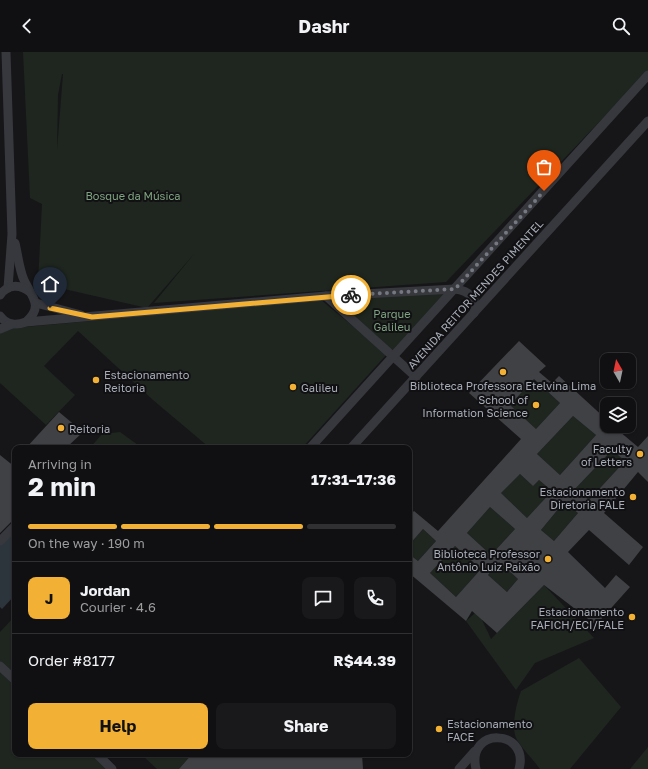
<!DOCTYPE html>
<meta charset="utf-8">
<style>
body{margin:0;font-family:"Golos Text",sans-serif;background:#19191b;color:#f1f3f6;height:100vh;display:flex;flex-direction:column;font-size:15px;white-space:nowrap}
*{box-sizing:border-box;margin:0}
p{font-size:13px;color:#9c9d9f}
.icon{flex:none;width:22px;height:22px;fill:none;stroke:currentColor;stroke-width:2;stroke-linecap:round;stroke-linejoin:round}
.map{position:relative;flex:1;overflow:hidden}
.drawer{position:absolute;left:12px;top:393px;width:400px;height:312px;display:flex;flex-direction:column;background:#101012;border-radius:8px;box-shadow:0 1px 3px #0004,0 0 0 1px #303032}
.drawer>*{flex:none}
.needle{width:26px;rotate:351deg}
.fabs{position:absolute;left:600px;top:301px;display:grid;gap:8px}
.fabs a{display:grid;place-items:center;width:36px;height:36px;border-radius:8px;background:#101012;box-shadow:0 1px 3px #0004,0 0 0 1px #303032;font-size:20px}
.pin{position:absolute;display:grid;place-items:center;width:34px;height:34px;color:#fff;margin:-41px -17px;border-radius:50% 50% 50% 0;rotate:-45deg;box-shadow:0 0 4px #0007}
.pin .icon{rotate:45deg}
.courier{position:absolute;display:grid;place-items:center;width:40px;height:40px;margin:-20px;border:3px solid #f2b134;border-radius:50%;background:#fff;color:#222;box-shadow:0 1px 5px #0007}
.headline em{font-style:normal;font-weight:700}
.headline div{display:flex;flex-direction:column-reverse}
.headline{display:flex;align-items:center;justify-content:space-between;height:68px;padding:0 16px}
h1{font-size:26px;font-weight:700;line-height:30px}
.bar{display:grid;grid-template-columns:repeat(4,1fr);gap:6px 4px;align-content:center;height:48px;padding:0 16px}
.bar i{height:5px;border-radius:3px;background:#303032}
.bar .current{background:#f2b134}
.bar p{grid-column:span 4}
.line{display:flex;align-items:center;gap:10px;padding:0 16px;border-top:1px solid #303032}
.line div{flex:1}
.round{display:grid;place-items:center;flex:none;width:42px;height:42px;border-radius:8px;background:#19191b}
.cta{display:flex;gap:8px;margin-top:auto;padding:8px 16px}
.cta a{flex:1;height:46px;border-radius:8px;background:#f2b134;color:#111;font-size:16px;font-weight:700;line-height:46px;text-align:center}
.cta a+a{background:#19191b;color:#f1f3f6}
header{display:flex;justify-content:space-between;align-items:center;height:52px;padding:0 16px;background:#101012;font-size:18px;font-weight:700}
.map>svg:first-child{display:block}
</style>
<header><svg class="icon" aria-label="back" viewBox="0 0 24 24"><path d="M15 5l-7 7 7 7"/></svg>Dashr<svg class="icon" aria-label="search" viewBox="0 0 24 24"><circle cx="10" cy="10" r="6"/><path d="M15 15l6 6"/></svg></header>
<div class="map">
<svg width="648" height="717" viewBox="0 0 648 717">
<rect width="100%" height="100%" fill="#161618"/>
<g fill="#1e261f" fill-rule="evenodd">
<path d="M 23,0 L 648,0 L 648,19 L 446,230 L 154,251 L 194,202 L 147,256 L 38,231 L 42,152 L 30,146 ZM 62,22 L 63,22 L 57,98 L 58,43 Z"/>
<path d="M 455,237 L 393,305 L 326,244 Z"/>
<path d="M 321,248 L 387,302 L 302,396 L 210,396 L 153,348 L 78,279 L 44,314 L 75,343 L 46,373 L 0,331 L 0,281 L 14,276 Z"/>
<path d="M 534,327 L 560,351 L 536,377 L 510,353 Z"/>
<path d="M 573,364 L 596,383 L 560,423 L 537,402 Z"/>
<path d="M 120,380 L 142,396 L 90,396 L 102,382 Z"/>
<path d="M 612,398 L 625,409 L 589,448 L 575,437 Z"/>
<path d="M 520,422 L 533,434 L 539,428 L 552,439 L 527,466 L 501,441 Z"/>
<path d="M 564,450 L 578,461 L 554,489 L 541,478 Z"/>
<path d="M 490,455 L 515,477 L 491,503 L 467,481 Z"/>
<path d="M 423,477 L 436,489 L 418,509 L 409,502 L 409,493 Z"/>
<path d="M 455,494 L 481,517 L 456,545 L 430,521 Z"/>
<path d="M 499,510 L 518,527 L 507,540 L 488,523 Z"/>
<path d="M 544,533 L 594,586 L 535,611 L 516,638 L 466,569 L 483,554 L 482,568 L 491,587 Z"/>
<path d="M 15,564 L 15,627 L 0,614 L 0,580 Z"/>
<path d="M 579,606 L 621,655 L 570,717 L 540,717 C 533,707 523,698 517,688 C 510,676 517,650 521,639 Z"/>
<path d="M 0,618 L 15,631 L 15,702 L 93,702 L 110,717 L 0,717 Z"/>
<path d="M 648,695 L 648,717 L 630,717 Z"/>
<path d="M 141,702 L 192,702 L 179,717 L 157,717 Z"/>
<path d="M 234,702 L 293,702 L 234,706 Z"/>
</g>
<path fill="#2c353c" d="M 15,476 L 15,543 L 2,557 L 0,555 L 0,491 Z"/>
<g fill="#404145" fill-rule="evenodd">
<path d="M 519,289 L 546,314 L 539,320 L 552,331 L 559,324 L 607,368 L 607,374 L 613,374 L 638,395 L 648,384 L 648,430 L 638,420 L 604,461 L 643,495 L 629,513 L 589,478 L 568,500 L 605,536 L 616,523 L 630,535 L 596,573 L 544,533 L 497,581 L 472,559 L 466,569 L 409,521 L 409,502 L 418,509 L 436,489 L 423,477 L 409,493 L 409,464 L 414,459 L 438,479 L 521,387 L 469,341 ZM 534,327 L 560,351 L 536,377 L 510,353 ZM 573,364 L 596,383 L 560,423 L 537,402 ZM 612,398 L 625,409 L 589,448 L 575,437 ZM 520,422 L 533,434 L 539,428 L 552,439 L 527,466 L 501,441 ZM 564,450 L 578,461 L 554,489 L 541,478 ZM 490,455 L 515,477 L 491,503 L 467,481 ZM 455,494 L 481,517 L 456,545 L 430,521 ZM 499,510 L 518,527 L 507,540 L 488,523 Z"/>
<path d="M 59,360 L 83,380 L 66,396 L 26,396 Z"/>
<path d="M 0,403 L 15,415 L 15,468 L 11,470 L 0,481 Z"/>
<path d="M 192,702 L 234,702 L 234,706 L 293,702 L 362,702 L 363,717 L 179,717 Z"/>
</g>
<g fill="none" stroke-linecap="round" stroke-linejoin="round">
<g stroke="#37383d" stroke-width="9">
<path d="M 6,0 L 12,182 L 8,236"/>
<path d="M 15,191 C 18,203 19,217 24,228 C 32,245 44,254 26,270"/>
<path d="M 0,243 C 8,232 20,232 30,240"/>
<path d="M 326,244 L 416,325"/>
<path d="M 36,251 L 81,263"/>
<path d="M 0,264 C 7,273 15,274 26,270 L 326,244 L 455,237 C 469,239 478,246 474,261"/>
<path d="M 0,277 L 12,272"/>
<path d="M 310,396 L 648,23"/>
<path d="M 351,396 L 648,69"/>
<path d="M 0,489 L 15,474"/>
<path d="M 0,614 L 15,628"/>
<path d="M 97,702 L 112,717"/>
<path d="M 459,717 L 475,699"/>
<path d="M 476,717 C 466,674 530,677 519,717"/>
</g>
</g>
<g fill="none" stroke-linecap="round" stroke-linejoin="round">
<path stroke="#757880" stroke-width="4" stroke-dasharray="0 7.2" d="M 351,243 L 455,237 L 544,139"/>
<path stroke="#f2b134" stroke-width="5" d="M 50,256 L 92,265 L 351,243"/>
</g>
<g fill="#f2b134" stroke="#111113" stroke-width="1.5">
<circle cx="503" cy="320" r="4"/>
<circle cx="96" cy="328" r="4"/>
<circle cx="293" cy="335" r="4"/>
<circle cx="536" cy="353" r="4"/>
<circle cx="61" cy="376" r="4"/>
<circle cx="640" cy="402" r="4"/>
<circle cx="633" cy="445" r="4"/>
<circle cx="548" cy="507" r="4"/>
<circle cx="632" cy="565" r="4"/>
<circle cx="439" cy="677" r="4"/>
</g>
<g text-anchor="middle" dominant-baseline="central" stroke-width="4" stroke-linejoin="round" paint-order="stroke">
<g font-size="11" fill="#7fa381" stroke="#111113">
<text x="133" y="143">Bosque da Música</text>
<text x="392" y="261">Parque<tspan x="392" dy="13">Galileu</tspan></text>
</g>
<g font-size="11" fill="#a8adb8" stroke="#111113">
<text transform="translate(475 242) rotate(-48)">AVENIDA REITOR MENDES PIMENTEL</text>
</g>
<g font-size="11" fill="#a8adb8" stroke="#111113" text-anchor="end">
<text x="104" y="322" text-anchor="start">Estacionamento<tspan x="104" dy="13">Reitoria</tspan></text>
<text x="503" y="333" text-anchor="middle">Biblioteca Professora Etelvina Lima</text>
<text x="301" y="335" text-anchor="start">Galileu</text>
<text x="528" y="347">School of<tspan x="528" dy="13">Information Science</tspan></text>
<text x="69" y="376" text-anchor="start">Reitoria</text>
<text x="632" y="396">Faculty<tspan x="632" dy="13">of Letters</tspan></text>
<text x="625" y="439">Estacionamento<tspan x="625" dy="13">Diretoria FALE</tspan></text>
<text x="540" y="501">Biblioteca Professor<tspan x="540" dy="13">Antônio Luiz Paixão</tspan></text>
<text x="624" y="559">Estacionamento<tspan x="624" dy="13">FAFICH/ECI/FALE</tspan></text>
<text x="447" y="671" text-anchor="start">Estacionamento<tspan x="447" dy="13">FACE</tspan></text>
</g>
</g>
</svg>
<div class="fabs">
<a><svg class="needle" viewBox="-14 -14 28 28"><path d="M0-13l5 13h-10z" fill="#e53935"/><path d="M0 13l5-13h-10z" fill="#9c9d9f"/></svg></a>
<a><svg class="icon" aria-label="layers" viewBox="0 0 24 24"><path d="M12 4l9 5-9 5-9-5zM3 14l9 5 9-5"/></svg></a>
</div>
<div class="pin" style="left:544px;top:139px;background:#ea580c"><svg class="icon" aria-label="bag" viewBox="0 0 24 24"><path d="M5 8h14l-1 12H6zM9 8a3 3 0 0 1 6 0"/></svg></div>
<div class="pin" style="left:50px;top:256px;background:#1f2937"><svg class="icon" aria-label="home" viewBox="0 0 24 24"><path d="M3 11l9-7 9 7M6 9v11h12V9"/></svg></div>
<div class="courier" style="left:351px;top:243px"><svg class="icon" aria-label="bike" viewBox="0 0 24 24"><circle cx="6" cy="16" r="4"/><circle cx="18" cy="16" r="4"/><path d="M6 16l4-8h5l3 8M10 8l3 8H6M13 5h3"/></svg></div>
<section class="drawer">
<div class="headline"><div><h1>2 min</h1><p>Arriving in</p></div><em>17:31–17:36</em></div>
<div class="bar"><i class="current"></i><i class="current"></i><i class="current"></i><i></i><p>On the way · 190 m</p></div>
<div class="line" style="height:72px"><b class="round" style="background:#f2b134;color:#111">J</b><div><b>Jordan</b><p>Courier · 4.6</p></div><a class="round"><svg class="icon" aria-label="chat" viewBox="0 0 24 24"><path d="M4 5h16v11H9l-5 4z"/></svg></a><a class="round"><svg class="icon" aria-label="phone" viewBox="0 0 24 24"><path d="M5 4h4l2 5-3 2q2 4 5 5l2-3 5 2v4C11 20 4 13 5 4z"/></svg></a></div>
<div class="line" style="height:52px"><div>Order #8177</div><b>R$44.39</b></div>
<div class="cta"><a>Help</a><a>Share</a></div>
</section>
</div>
